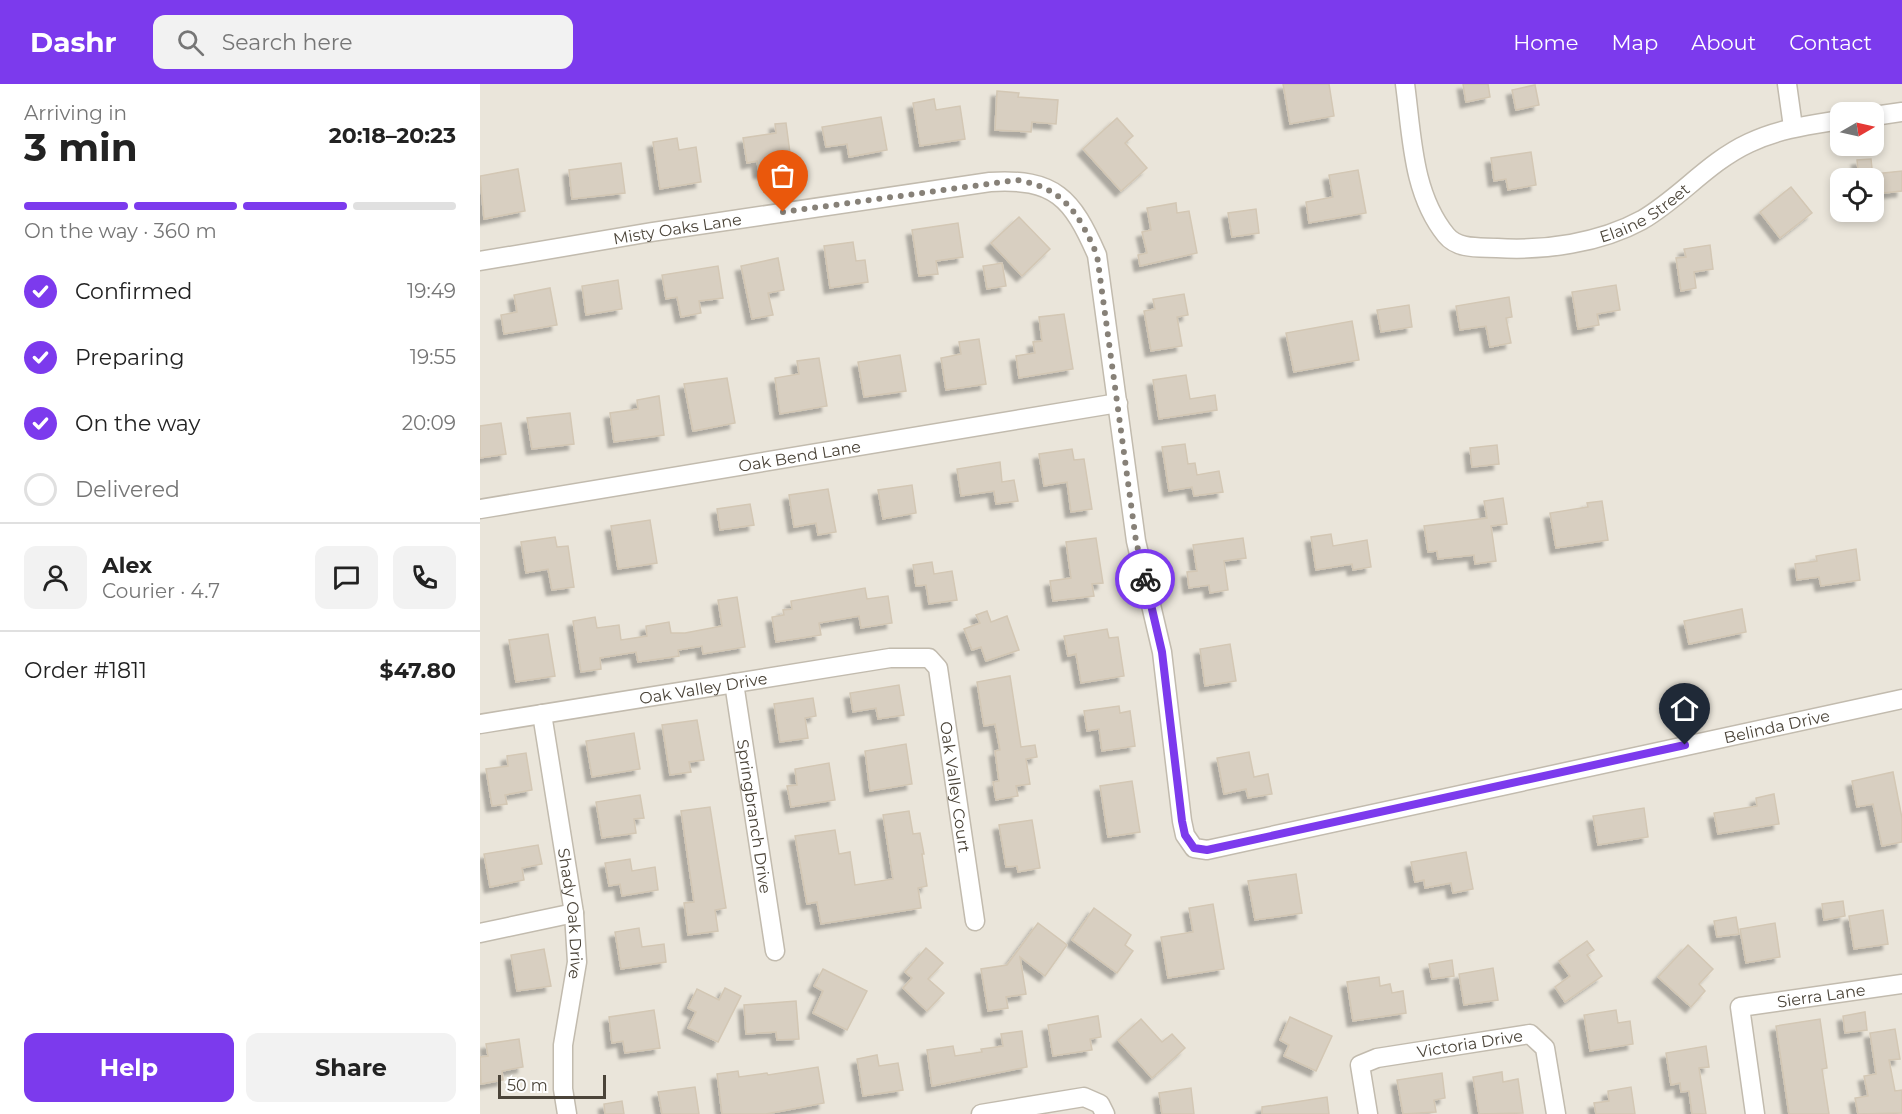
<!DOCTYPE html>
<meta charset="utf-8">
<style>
body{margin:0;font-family:Montserrat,sans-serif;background:#f2f2f2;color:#222;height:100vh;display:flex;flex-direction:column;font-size:22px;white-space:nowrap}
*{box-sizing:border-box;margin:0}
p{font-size:20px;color:#767676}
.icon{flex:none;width:33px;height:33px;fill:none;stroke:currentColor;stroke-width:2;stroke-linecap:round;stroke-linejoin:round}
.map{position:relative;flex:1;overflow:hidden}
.side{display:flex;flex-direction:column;background:#fff;width:480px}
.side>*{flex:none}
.needle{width:39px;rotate:81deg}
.tools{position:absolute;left:1350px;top:18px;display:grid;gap:12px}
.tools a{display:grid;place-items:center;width:54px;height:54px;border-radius:12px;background:#fff;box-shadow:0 3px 9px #0003;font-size:30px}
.scale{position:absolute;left:18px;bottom:15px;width:108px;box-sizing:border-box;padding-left:6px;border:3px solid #4b4439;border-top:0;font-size:16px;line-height:21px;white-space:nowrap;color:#4b4439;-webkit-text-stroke:4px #fff;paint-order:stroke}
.pin{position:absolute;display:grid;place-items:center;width:51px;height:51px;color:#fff;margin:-62px -26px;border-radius:50% 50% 50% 0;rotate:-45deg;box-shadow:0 0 6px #0007}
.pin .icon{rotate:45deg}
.courier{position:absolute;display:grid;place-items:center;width:60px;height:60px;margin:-30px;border:4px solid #7c3aed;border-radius:50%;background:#fff;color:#222;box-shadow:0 2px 8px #0007}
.head em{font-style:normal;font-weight:700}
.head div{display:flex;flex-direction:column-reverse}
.head{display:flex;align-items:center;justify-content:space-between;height:102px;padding:0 24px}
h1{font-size:39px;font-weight:700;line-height:45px}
.bar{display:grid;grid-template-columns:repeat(4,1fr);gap:9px 6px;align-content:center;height:72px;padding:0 24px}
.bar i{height:8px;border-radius:4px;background:#e0e0e0}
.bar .selected{background:#7c3aed}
.bar p{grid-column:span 4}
.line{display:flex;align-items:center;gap:15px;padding:0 24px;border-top:2px solid #e0e0e0}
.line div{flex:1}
.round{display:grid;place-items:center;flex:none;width:63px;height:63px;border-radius:12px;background:#f2f2f2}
ol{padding:0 24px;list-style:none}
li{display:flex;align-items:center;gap:18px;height:66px}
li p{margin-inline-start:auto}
li .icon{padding:6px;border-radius:50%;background:#7c3aed;color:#fff;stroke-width:4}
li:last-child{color:#767676}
li i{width:33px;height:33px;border:3px solid #e0e0e0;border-radius:50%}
.cta{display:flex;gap:12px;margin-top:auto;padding:12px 24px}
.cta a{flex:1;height:69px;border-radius:12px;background:#7c3aed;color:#fff;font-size:24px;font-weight:700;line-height:69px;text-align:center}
.cta a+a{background:#f2f2f2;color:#222}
header{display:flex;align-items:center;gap:36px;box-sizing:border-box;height:84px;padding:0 30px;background:#7c3aed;color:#fff}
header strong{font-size:28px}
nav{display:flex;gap:33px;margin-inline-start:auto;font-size:21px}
.search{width:420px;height:54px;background:#f2f2f2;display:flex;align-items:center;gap:15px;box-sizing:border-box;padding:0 21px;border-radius:12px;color:#767676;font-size:22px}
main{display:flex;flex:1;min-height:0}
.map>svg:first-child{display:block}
</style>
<header>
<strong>Dashr</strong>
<div class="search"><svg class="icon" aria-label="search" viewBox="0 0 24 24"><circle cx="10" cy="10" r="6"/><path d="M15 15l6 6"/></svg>Search here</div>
<nav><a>Home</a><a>Map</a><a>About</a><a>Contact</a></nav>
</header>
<main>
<section class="side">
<div class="head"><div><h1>3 min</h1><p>Arriving in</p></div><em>20:18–20:23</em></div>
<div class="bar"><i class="selected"></i><i class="selected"></i><i class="selected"></i><i></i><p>On the way · 360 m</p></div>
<ol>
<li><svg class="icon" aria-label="check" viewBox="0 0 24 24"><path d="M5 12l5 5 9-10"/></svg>Confirmed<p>19:49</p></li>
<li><svg class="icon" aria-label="check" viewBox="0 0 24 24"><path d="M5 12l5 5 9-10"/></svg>Preparing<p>19:55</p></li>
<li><svg class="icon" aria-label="check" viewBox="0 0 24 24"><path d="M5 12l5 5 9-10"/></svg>On the way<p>20:09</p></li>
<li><i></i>Delivered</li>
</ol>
<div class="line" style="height:108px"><a class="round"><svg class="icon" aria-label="person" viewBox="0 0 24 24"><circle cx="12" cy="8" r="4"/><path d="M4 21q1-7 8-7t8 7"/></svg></a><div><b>Alex</b><p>Courier · 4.7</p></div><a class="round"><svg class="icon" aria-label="chat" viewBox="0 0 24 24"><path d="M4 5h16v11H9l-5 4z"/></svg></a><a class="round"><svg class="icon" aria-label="phone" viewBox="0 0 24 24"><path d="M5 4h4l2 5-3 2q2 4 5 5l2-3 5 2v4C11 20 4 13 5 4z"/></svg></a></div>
<div class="line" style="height:78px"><div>Order #1811</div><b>$47.80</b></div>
<div class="cta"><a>Help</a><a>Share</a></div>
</section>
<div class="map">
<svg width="1422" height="1030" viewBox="0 0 1422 1030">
<defs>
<filter id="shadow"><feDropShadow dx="-5.5" dy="5.5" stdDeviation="1.5" flood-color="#0004"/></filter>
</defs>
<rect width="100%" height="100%" fill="#f6f3ec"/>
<path fill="#eae5da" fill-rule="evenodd" d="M 0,0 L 1422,0 L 1422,1030 L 0,1030 ZM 1360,28 L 1394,28 L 1394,62 L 1360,62 ZM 1360,94 L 1394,94 L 1394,128 L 1360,128 Z"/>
<g fill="#d8cfc1" stroke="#d3c7b4" stroke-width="1.5" filter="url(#shadow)">
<path d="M 803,0 L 849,0 L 854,32 L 810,40 Z"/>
<path d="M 983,0 L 1008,0 L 1010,13 L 986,18 Z"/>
<path d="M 1055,1 L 1059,21 L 1036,26 L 1032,6 Z"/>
<path d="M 517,7 L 539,9 L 538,13 L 578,16 L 576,40 L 552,38 L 551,48 L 515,46 Z"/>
<path d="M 454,15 L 456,26 L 480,22 L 485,55 L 440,62 L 433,19 Z"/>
<path d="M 401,33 L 407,66 L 369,73 L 367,60 L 346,63 L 342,43 Z"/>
<path d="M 637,34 L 653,52 L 645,59 L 667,84 L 641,107 L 603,65 Z"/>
<path d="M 306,39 L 312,84 L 279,89 L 277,77 L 267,79 L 263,54 L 296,49 L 295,40 Z"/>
<path d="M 197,54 L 199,66 L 216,63 L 221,98 L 180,105 L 173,58 Z"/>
<path d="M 1051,68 L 1056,101 L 1028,106 L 1026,95 L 1014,97 L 1011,74 Z"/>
<path d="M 1391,75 L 1393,94 L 1379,94 L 1377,76 Z"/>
<path d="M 141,79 L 145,109 L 92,115 L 89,86 Z"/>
<path d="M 38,85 L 45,127 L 4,135 L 0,92 Z"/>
<path d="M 878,86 L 886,129 L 829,139 L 826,118 L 853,113 L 849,91 Z"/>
<path d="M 1422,87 L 1422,107 L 1394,110 L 1394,90 Z"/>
<path d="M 1311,103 L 1332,129 L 1300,154 L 1280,128 Z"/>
<path d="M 696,119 L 697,129 L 709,127 L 717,169 L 660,182 L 658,171 L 667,169 L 662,148 L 671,146 L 667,124 Z"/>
<path d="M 776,125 L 779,149 L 752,153 L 748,129 Z"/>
<path d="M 539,133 L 570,165 L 542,192 L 511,159 Z"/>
<path d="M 478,139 L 483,173 L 456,177 L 458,190 L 439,192 L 432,146 Z"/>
<path d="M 373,158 L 376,177 L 385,176 L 388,198 L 350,204 L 344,162 Z"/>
<path d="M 1230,161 L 1233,185 L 1214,188 L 1216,204 L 1201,207 L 1196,174 L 1206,173 L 1204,165 Z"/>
<path d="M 298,174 L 304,206 L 288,209 L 293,231 L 272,235 L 261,182 Z"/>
<path d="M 522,179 L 526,202 L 507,205 L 503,182 Z"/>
<path d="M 238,182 L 243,214 L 219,217 L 221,229 L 201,233 L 197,213 L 186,215 L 182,191 Z"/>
<path d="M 138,196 L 142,225 L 106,231 L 102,202 Z"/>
<path d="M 1136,201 L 1140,226 L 1117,230 L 1119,241 L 1098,245 L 1092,208 Z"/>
<path d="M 70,204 L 77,241 L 24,250 L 21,231 L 37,228 L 34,211 Z"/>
<path d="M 704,210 L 708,231 L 697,233 L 702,262 L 671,267 L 664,227 L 675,225 L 673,215 Z"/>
<path d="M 1029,213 L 1032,233 L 1026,234 L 1031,259 L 1010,263 L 1006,242 L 980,246 L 976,222 Z"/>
<path d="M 929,221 L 932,243 L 901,248 L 897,226 Z"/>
<path d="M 584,230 L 593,285 L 539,294 L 536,272 L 555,269 L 553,258 L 562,257 L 559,233 Z"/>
<path d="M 872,237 L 879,276 L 814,288 L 806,249 Z"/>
<path d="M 499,255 L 506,300 L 466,306 L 461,274 L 481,270 L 479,258 Z"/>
<path d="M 420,271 L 426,307 L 384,313 L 378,278 Z"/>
<path d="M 339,274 L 347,322 L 300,330 L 295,294 L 319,290 L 317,277 Z"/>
<path d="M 706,291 L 710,315 L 735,311 L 737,326 L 679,335 L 673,296 Z"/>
<path d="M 247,294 L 255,339 L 213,347 L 204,300 Z"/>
<path d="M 179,312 L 184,351 L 134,358 L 130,329 L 158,325 L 157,316 Z"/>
<path d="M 90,329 L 94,360 L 52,365 L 47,334 Z"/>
<path d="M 21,339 L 26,370 L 0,374 L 0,342 Z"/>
<path d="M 705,360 L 708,380 L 715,379 L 717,391 L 739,387 L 743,408 L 714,412 L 712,403 L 689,407 L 682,363 Z"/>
<path d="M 1017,361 L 1019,380 L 992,383 L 990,364 Z"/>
<path d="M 592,365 L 594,376 L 604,375 L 612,425 L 591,428 L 587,398 L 564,402 L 559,370 Z"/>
<path d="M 520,378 L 522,398 L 534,396 L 538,417 L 516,420 L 514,407 L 481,412 L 477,385 Z"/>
<path d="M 432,401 L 436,429 L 403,435 L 398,406 Z"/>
<path d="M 348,405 L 356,448 L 338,451 L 336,439 L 314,443 L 309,411 Z"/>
<path d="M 1023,414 L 1027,440 L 1011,442 L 1016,477 L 995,480 L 994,471 L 958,475 L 957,467 L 948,468 L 944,442 L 1007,434 L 1004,417 Z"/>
<path d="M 1122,417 L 1128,456 L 1076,464 L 1070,429 L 1108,423 L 1107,419 Z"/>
<path d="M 270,420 L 274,441 L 240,446 L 237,425 Z"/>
<path d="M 170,436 L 177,479 L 138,485 L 131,442 Z"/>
<path d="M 851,450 L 853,462 L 887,456 L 891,483 L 873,486 L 872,480 L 836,486 L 831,453 Z"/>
<path d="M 75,453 L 77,463 L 88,462 L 94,503 L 72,506 L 68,485 L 46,489 L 41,458 Z"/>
<path d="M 616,454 L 623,499 L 612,500 L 614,512 L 573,517 L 570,497 L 591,494 L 586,458 Z"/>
<path d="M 763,454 L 766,474 L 744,477 L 748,506 L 730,509 L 729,501 L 709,504 L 707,488 L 717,487 L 713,461 Z"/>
<path d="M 1376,465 L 1380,496 L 1341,502 L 1339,493 L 1317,496 L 1315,480 L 1337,477 L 1336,472 Z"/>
<path d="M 452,478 L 454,490 L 472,487 L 477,516 L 449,520 L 446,501 L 436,502 L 433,481 Z"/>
<path d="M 385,504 L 387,515 L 408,512 L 412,539 L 381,544 L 379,532 L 339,539 L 341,551 L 296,558 L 292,533 L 304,531 L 303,526 L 312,525 L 311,517 Z"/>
<path d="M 257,513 L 265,563 L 223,570 L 222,562 L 198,566 L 199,572 L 158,578 L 156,568 L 120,574 L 121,585 L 101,588 L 93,537 L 115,533 L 117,544 L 139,541 L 141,556 L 167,552 L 166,542 L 189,538 L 191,549 L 205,549 L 242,542 L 238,516 Z"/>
<path d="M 1262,525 L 1266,548 L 1209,560 L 1204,537 Z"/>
<path d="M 507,527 L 511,538 L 527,532 L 539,566 L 506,577 L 501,563 L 492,566 L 484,545 L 500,539 L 496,531 Z"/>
<path d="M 627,545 L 629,554 L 638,553 L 644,592 L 601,599 L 596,570 L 588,572 L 584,552 Z"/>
<path d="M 68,550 L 75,592 L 36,598 L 29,556 Z"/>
<path d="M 750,560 L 756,597 L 725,602 L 720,565 Z"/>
<path d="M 530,592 L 541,663 L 555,661 L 557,673 L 546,675 L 550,700 L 536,702 L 538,712 L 516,716 L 513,698 L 519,697 L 515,667 L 520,666 L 515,640 L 504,642 L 497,598 Z"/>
<path d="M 419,601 L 424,631 L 398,635 L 396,624 L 373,628 L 370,609 Z"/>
<path d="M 333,614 L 336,632 L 325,634 L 328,654 L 300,658 L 294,620 Z"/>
<path d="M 639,622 L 640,629 L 650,627 L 655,662 L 622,667 L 619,645 L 607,647 L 604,627 Z"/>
<path d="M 217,636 L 224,676 L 209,678 L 211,688 L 190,691 L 182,641 Z"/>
<path d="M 154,649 L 160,685 L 112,693 L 106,657 Z"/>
<path d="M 426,660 L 432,700 L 390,707 L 385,667 Z"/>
<path d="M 769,668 L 774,693 L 788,690 L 792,710 L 768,714 L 766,705 L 744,710 L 737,674 Z"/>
<path d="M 46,669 L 52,706 L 25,711 L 27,720 L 12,722 L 6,685 L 28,682 L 27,672 Z"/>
<path d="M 349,679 L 355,716 L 311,723 L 307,702 L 317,701 L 315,685 Z"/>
<path d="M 1413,688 L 1422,734 L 1422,758 L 1402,762 L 1393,720 L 1377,723 L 1372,697 Z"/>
<path d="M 652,697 L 660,748 L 628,753 L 620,702 Z"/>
<path d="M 1294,710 L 1299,740 L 1238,750 L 1234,729 L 1277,722 L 1276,714 Z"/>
<path d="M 160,711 L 164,734 L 154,735 L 156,749 L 122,754 L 116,718 Z"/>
<path d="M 230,723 L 246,824 L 235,826 L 238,847 L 208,851 L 204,819 L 214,818 L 201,727 Z"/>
<path d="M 1164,724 L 1168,753 L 1118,761 L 1113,732 Z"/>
<path d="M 429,727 L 433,750 L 440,749 L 444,770 L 442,770 L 447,802 L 438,804 L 441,824 L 341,840 L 337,818 L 327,820 L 315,752 L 355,746 L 359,770 L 370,768 L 375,801 L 413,795 L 403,731 Z"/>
<path d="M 552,736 L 560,784 L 538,788 L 537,782 L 526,783 L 519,741 Z"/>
<path d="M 58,761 L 62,780 L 42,784 L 44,796 L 10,803 L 4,770 Z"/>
<path d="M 986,768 L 993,805 L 973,809 L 971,799 L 945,804 L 944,796 L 935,798 L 931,778 Z"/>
<path d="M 150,775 L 152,787 L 175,783 L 178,806 L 142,812 L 140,800 L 129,802 L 125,779 Z"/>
<path d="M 816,790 L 822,829 L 775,836 L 768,797 Z"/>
<path d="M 1363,817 L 1365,832 L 1344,836 L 1342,820 Z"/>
<path d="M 733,820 L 744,885 L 688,894 L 681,853 L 713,848 L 709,824 Z"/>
<path d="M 614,824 L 651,851 L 645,861 L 653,867 L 637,889 L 592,856 Z"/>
<path d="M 1403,826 L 1408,860 L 1374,865 L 1369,832 Z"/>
<path d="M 1256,833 L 1259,850 L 1237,853 L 1234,837 Z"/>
<path d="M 558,839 L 587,861 L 565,892 L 540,873 L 546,910 L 526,913 L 528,924 L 508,927 L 501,885 L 527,881 Z"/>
<path d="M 1295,839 L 1300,873 L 1266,879 L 1260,845 Z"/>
<path d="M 159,844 L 162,863 L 184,860 L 186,878 L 141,885 L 135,848 Z"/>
<path d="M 1107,857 L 1114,866 L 1107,871 L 1122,892 L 1085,918 L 1075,903 L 1090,892 L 1079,877 Z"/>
<path d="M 1208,861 L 1233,885 L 1219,900 L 1225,907 L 1211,923 L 1178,893 Z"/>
<path d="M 446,864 L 463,879 L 448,895 L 464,909 L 447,927 L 423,904 L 432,894 L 425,888 Z"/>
<path d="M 64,865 L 71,902 L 37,907 L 31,871 Z"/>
<path d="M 972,876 L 974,892 L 952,895 L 949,880 Z"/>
<path d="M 1013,884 L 1018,916 L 984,921 L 979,890 Z"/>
<path d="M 343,885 L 387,907 L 367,946 L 333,929 L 343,907 L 334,902 Z"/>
<path d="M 899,893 L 900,902 L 910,900 L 912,909 L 923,907 L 926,929 L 873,937 L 867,898 Z"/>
<path d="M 245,904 L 261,912 L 238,958 L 208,944 L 216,928 L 208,924 L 217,905 L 239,916 Z"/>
<path d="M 316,917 L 319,955 L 297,956 L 296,948 L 266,950 L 264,921 Z"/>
<path d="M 174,926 L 180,964 L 145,969 L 143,957 L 132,959 L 129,933 Z"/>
<path d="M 1136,926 L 1138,939 L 1150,937 L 1153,960 L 1110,967 L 1104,931 Z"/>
<path d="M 1385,928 L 1387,946 L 1365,949 L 1363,932 Z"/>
<path d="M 618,932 L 621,953 L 610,955 L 612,966 L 573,972 L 568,941 Z"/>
<path d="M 810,933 L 852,952 L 836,987 L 804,972 L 809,961 L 800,956 Z"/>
<path d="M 661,935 L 682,958 L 692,950 L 705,964 L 672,994 L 638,956 Z"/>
<path d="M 1340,935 L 1347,984 L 1342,985 L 1349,1030 L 1309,1030 L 1296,942 Z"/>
<path d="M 1415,945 L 1420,975 L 1409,976 L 1415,1007 L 1422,1006 L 1422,1029 L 1378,1030 L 1375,1014 L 1388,1012 L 1384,992 L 1396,990 L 1390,949 Z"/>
<path d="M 542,947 L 547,983 L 452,1002 L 447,966 L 473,962 L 475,972 L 502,968 L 501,965 L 523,962 L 521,950 Z"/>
<path d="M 39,955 L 43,983 L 22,987 L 23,996 L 1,1000 L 0,973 L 8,972 L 6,960 Z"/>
<path d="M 1226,962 L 1229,983 L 1219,984 L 1226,1030 L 1212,1030 L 1209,1007 L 1201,1008 L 1200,999 L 1191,1001 L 1186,969 Z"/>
<path d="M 397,971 L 399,982 L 418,979 L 423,1006 L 383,1012 L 377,975 Z"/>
<path d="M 338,983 L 344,1019 L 286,1030 L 242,1030 L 237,990 L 258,987 L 259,993 L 287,989 L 288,991 Z"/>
<path d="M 1022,988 L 1023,998 L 1038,995 L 1043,1029 L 999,1030 L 993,993 Z"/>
<path d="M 962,989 L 965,1014 L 954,1016 L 956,1028 L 923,1030 L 917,996 Z"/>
<path d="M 215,1003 L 219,1030 L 182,1030 L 178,1008 Z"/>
<path d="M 1151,1003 L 1155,1030 L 1116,1030 L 1114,1019 L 1129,1017 L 1128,1007 Z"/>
<path d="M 711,1004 L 714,1030 L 682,1030 L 679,1009 Z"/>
<path d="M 847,1013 L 849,1030 L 782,1030 L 782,1023 Z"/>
<path d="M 142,1017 L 144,1030 L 125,1030 L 124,1020 Z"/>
</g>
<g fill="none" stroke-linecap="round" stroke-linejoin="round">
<defs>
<g id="minor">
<path id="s1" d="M 925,0 C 932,51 932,109 966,151 C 978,166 1000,163 1017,164 C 1064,167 1120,159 1162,136 C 1200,114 1228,78 1269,59 C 1298,45 1329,41 1360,36"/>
<path d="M 1307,0 L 1313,43"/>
<path d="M 1394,32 L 1422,28"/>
<path id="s2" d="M 0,177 L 172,148 L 510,98 C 575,94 592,114 617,171 L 656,457 L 682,568 L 702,737 L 705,751 L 714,764 L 727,766 L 1422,615"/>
<path id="s3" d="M 0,425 L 638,319"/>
<path id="s4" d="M 254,599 L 295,867"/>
<path id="s5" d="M 62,630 L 94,829 L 97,878 L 83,961 L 83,1005 L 87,1030"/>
<path id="s6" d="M 0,640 L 410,574 L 449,574 L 458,584 L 495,837"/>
<path d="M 0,849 L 94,829"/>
<path d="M 501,1030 L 604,1013 L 620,1020 L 625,1030"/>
<path id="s7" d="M 888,1030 L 880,981 L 897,974 L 1050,950 L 1065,964 L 1076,1030"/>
<path id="s8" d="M 1275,1030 L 1260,923 L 1422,900"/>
</g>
</defs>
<use href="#minor" stroke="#c2bbae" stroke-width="21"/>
<use href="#minor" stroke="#fff" stroke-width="18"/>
</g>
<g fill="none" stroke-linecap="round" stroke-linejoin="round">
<path stroke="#878178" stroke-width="6" stroke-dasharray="0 10.8" d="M 303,128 L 537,96 C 584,104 599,130 617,171 L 656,457 L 665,495"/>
<path stroke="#7c3aed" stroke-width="8" d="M 665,495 L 682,568 L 702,737 L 705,751 L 714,764 L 727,766 L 1205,661"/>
</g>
<g text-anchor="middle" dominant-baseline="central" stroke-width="4.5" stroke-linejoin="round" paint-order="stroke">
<g font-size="16" fill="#4b4439" stroke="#fff">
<text stroke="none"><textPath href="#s1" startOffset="368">Elaine Street</textPath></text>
<text stroke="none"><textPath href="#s2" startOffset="200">Misty Oaks Lane</textPath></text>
<text stroke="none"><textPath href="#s3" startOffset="324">Oak Bend Lane</textPath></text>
<text stroke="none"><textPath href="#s6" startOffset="226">Oak Valley Drive</textPath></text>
<text stroke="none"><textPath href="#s2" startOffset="1858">Belinda Drive</textPath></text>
<text stroke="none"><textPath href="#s6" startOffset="588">Oak Valley Court</textPath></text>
<text stroke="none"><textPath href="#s4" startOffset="135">Springbranch Drive</textPath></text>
<text stroke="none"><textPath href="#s5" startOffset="202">Shady Oak Drive</textPath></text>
<text stroke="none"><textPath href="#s8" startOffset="190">Sierra Lane</textPath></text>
<text stroke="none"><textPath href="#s7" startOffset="162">Victoria Drive</textPath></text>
</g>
</g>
</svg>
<div class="tools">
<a><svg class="needle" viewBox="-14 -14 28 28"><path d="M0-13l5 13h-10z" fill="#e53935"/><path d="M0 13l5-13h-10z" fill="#767676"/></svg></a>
<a><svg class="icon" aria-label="locate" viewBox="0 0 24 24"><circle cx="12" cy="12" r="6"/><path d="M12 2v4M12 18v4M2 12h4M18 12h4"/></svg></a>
</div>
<div class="scale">50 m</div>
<div class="pin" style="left:303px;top:128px;background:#ea580c"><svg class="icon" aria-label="bag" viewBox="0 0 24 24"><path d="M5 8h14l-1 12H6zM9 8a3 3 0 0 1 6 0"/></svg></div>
<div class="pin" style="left:1205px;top:661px;background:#1f2937"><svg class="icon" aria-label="home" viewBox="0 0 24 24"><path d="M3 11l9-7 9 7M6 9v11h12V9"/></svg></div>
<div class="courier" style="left:665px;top:495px"><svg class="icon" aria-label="bike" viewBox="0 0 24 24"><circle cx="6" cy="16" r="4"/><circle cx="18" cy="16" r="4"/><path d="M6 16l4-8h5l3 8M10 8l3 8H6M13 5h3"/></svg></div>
</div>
</main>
